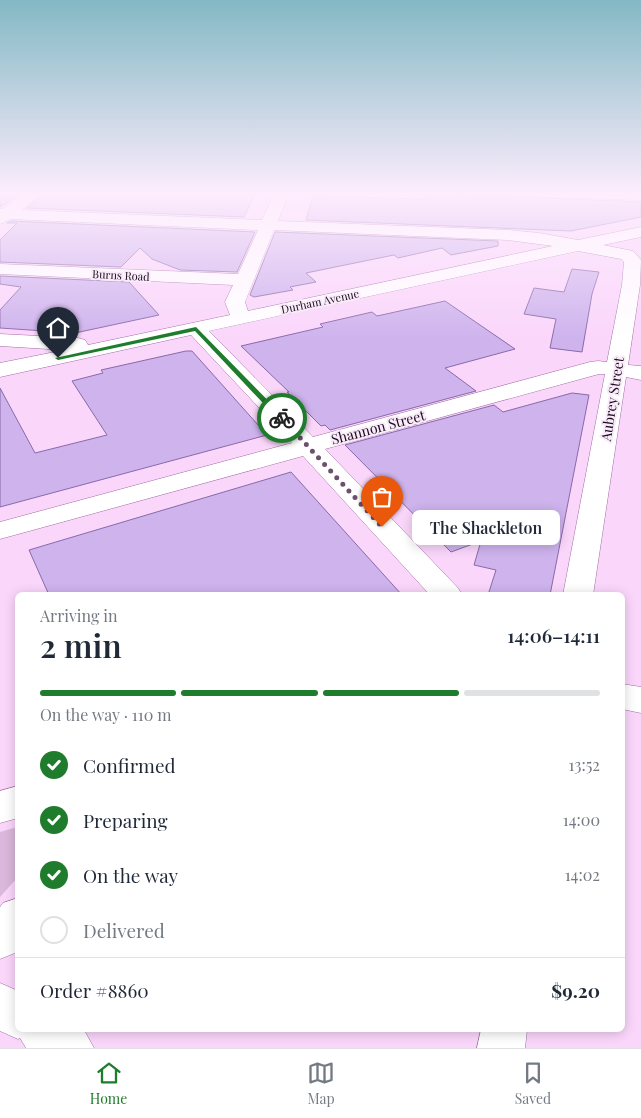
<!DOCTYPE html>
<meta charset="utf-8">
<style>
body{margin:0;font-family:"Playfair Display",serif;background:#f6f6f7;color:#1f2937;height:100vh;display:flex;flex-direction:column;font-size:19px;white-space:nowrap}
*{box-sizing:border-box;margin:0}
p{font-size:16px;color:#747a83}
.icon{flex:none;width:28px;height:28px;fill:none;stroke:currentColor;stroke-width:2;stroke-linecap:round;stroke-linejoin:round}
.map{position:relative;flex:1;overflow:hidden}
.side{position:absolute;left:15px;top:592px;width:610px;height:440px;display:flex;flex-direction:column;background:#fff;border-radius:8px;box-shadow:0 2px 12px #0003}
.side>*{flex:none}
.pin{position:absolute;display:grid;place-items:center;width:42px;height:42px;color:#fff;margin:-51px -21px;border-radius:50% 50% 50% 0;rotate:-45deg;box-shadow:0 0 5px #0007}
.pin .icon{rotate:45deg}
.courier{position:absolute;display:grid;place-items:center;width:50px;height:50px;margin:-25px;border:4px solid #1f7c2c;border-radius:50%;background:#fff;color:#222;box-shadow:0 1px 6px #0007}
.bubble{position:absolute;height:35px;border-radius:8px;background:#fff;box-shadow:0 2px 12px #0003;font-size:16px;font-weight:600;line-height:35px;text-align:center}
.summary em{font-style:normal;font-weight:600}
.summary div{display:flex;flex-direction:column-reverse}
.summary{display:flex;align-items:center;justify-content:space-between;height:85px;padding:0 25px}
h1{font-size:32px;font-weight:600;line-height:38px}
.bar{display:grid;grid-template-columns:repeat(4,1fr);gap:8px 5px;align-content:center;height:60px;padding:0 25px}
.bar i{height:6px;border-radius:4px;background:#e0e1e3}
.bar .active{background:#1f7c2c}
.bar p{grid-column:span 4}
.line{display:flex;align-items:center;gap:12px;padding:0 25px;border-top:1px solid #e0e1e3}
.line div{flex:1}
ol{padding:0 25px;list-style:none}
li{display:flex;align-items:center;gap:15px;height:55px}
li p{margin-inline-start:auto}
li .icon{padding:5px;border-radius:50%;background:#1f7c2c;color:#fff;stroke-width:4}
li:last-child{color:#747a83}
li i{width:28px;height:28px;border:2px solid #e0e1e3;border-radius:50%}
.tab-bar{display:flex;justify-content:space-around;align-items:center;height:70px;border-top:1px solid #e0e1e3;background:#fff;font-size:14px;color:#747a83}
.tab-bar a{display:grid;justify-items:center;gap:2px}
.tab-bar .active{color:#1f7c2c}
.map>svg:first-child{display:block}
</style>
<div class="map">
<svg width="641" height="1048" viewBox="0 0 641 1048">
<rect width="100%" height="100%" fill="#fad6fb"/>
<path fill="#dab7db" d="M 17,827 L 17,878 L 0,897 L 0,832 Z"/>
<g fill="#ceb3ed" stroke="#8969ab">
<path d="M 0,192 L 23,192 L 0,207 Z"/>
<path d="M 45,192 L 256,192 L 244,217 L 27,208 Z"/>
<path d="M 427,193 L 641,202 L 641,217 L 571,231 L 306,220 L 313,196 L 425,199 Z"/>
<path d="M 11,221 L 255,232 L 237,272 L 180,270 L 152,259 L 140,248 L 121,267 L 0,262 L 0,240 L 17,223 L 7,223 Z"/>
<path d="M 275,232 L 498,241 L 498,246 L 451,255 L 442,248 L 398,258 L 394,255 L 306,273 L 316,282 L 290,287 L 293,290 L 254,297 L 250,295 Z"/>
<path d="M 572,269 L 599,272 L 592,294 L 582,352 L 550,348 L 556,319 L 524,314 L 534,288 L 564,292 Z"/>
<path d="M 0,276 L 129,282 L 159,315 L 75,333 L 0,328 L 0,310 L 21,287 L 0,284 Z"/>
<path d="M 445,301 L 515,349 L 445,368 L 476,391 L 330,430 L 325,425 L 321,426 L 287,392 L 289,392 L 241,346 L 323,327 L 320,324 L 372,312 L 377,316 Z"/>
<path d="M 186,351 L 192,351 L 267,435 L 0,507 L 0,388 L 35,453 L 107,435 L 72,381 L 103,373 L 101,370 Z"/>
<path d="M 572,393 L 589,395 L 550,595 L 488,595 L 496,570 L 474,565 L 481,541 L 451,552 L 345,445 L 494,405 L 503,412 Z"/>
<path d="M 291,472 L 402,595 L 49,595 L 29,550 Z"/>
</g>
<g fill="none" stroke-linecap="round" stroke-linejoin="round">
<defs>
<g id="minor">
<path d="M 26,192 L 43,192 L 22,210 L 262,220 L 275,192 L 289,192 L 278,221 L 508,230 L 539,233 L 578,240 L 641,227 L 641,237 L 603,245 L 633,251 L 641,260 L 640,285 L 628,365 L 641,366 L 641,380 L 626,377 L 593,595 L 563,595 L 605,374 L 599,374 L 325,449 L 458,588 L 462,595 L 430,595 L 303,456 L 0,539 L 0,522 L 292,443 L 191,335 L 0,377 L 0,363 L 65,350 L 0,346 L 0,334 L 78,338 L 85,340 L 88,345 L 230,315 L 225,302 L 233,285 L 0,274 L 0,264 L 238,274 L 258,230 L 11,219 L 0,224 L 0,209 L 3,209 ZM 274,230 L 508,240 L 553,246 L 248,311 L 245,302 ZM 578,251 L 621,259 L 624,262 L 622,285 L 607,362 L 598,361 L 590,362 L 313,437 L 209,331 Z"/>
<path d="M 536,192 L 641,192 L 641,200 L 544,197 L 539,195 Z"/>
<path d="M 622,684 L 641,687 L 641,713 L 622,709 Z"/>
<path d="M 18,786 L 18,818 L 0,823 L 0,791 Z"/>
<path d="M 18,898 L 18,950 L 15,953 L 0,959 L 0,907 L 3,903 Z"/>
<path d="M 0,983 L 18,991 L 18,1030 L 84,1030 L 94,1048 L 26,1048 L 20,1038 L 18,1039 L 0,1031 Z"/>
<path d="M 481,1030 L 527,1030 L 525,1048 L 477,1048 Z"/>
</g>
</defs>
<use href="#minor" stroke="#a26ca4" stroke-width="1"/>
<use href="#minor" fill="#fff" fill-rule="evenodd"/>
</g>
<linearGradient id="sky" x2="0" y2="1"><stop stop-color="#83b8c4"/><stop offset="0.57" stop-color="#fdedfd"/><stop offset="1" stop-color="#fdedfd" stop-opacity="0"/></linearGradient>
<rect width="641" height="339" fill="url(#sky)"/>
<path fill="#1f7c2c" d="M 196,327 L 284,417 L 284,420 L 279,420 L 195,331 L 58,360 L 55,358 Z"/>
<g fill="none" stroke-linecap="round" stroke-linejoin="round">
<path stroke="#6c516d" stroke-width="5" stroke-dasharray="0 9" d="M 282,418 L 382,527"/>
</g>
<g text-anchor="middle" dominant-baseline="central" stroke-width="4" stroke-linejoin="round" paint-order="stroke">
<g font-size="11" fill="#1f0a20" stroke="#f8ecf9">
<text transform="translate(121 275) rotate(3)">Burns Road</text>
<text transform="translate(320 301) rotate(-12)">Durham Avenue</text>
</g>
<g font-size="14" fill="#1f0a20" stroke="#f8ecf9">
<text transform="translate(612 399) rotate(-81)">Aubrey Street</text>
<text transform="translate(378 427) rotate(-15)">Shannon Street</text>
</g>
</g>
</svg>
<div class="pin" style="left:382px;top:527px;background:#ea580c"><svg class="icon" aria-label="bag" viewBox="0 0 24 24"><path d="M5 8h14l-1 12H6zM9 8a3 3 0 0 1 6 0"/></svg></div>
<div class="pin" style="left:58px;top:358px;background:#1f2937"><svg class="icon" aria-label="home" viewBox="0 0 24 24"><path d="M3 11l9-7 9 7M6 9v11h12V9"/></svg></div>
<div class="courier" style="left:282px;top:418px"><svg class="icon" aria-label="bike" viewBox="0 0 24 24"><circle cx="6" cy="16" r="4"/><circle cx="18" cy="16" r="4"/><path d="M6 16l4-8h5l3 8M10 8l3 8H6M13 5h3"/></svg></div>
<div class="bubble" style="left:412px;top:510px;width:148px">The Shackleton</div>
<section class="side">
<div class="summary"><div><h1>2 min</h1><p>Arriving in</p></div><em>14:06–14:11</em></div>
<div class="bar"><i class="active"></i><i class="active"></i><i class="active"></i><i></i><p>On the way · 110 m</p></div>
<ol>
<li><svg class="icon" aria-label="check" viewBox="0 0 24 24"><path d="M5 12l5 5 9-10"/></svg>Confirmed<p>13:52</p></li>
<li><svg class="icon" aria-label="check" viewBox="0 0 24 24"><path d="M5 12l5 5 9-10"/></svg>Preparing<p>14:00</p></li>
<li><svg class="icon" aria-label="check" viewBox="0 0 24 24"><path d="M5 12l5 5 9-10"/></svg>On the way<p>14:02</p></li>
<li><i></i>Delivered</li>
</ol>
<div class="line" style="height:65px"><div>Order #8860</div><b>$9.20</b></div>
</section>
</div>
<nav class="tab-bar">
<a class="active"><svg class="icon" aria-label="home" viewBox="0 0 24 24"><path d="M3 11l9-7 9 7M6 9v11h12V9"/></svg>Home</a>
<a><svg class="icon" aria-label="map" viewBox="0 0 24 24"><path d="M3 6l6-2 6 2 6-2v14l-6 2-6-2-6 2zM9 4v14M15 6v14"/></svg>Map</a>
<a><svg class="icon" aria-label="saved" viewBox="0 0 24 24"><path d="M7 4h10v16l-5-4-5 4z"/></svg>Saved</a>
</nav>
